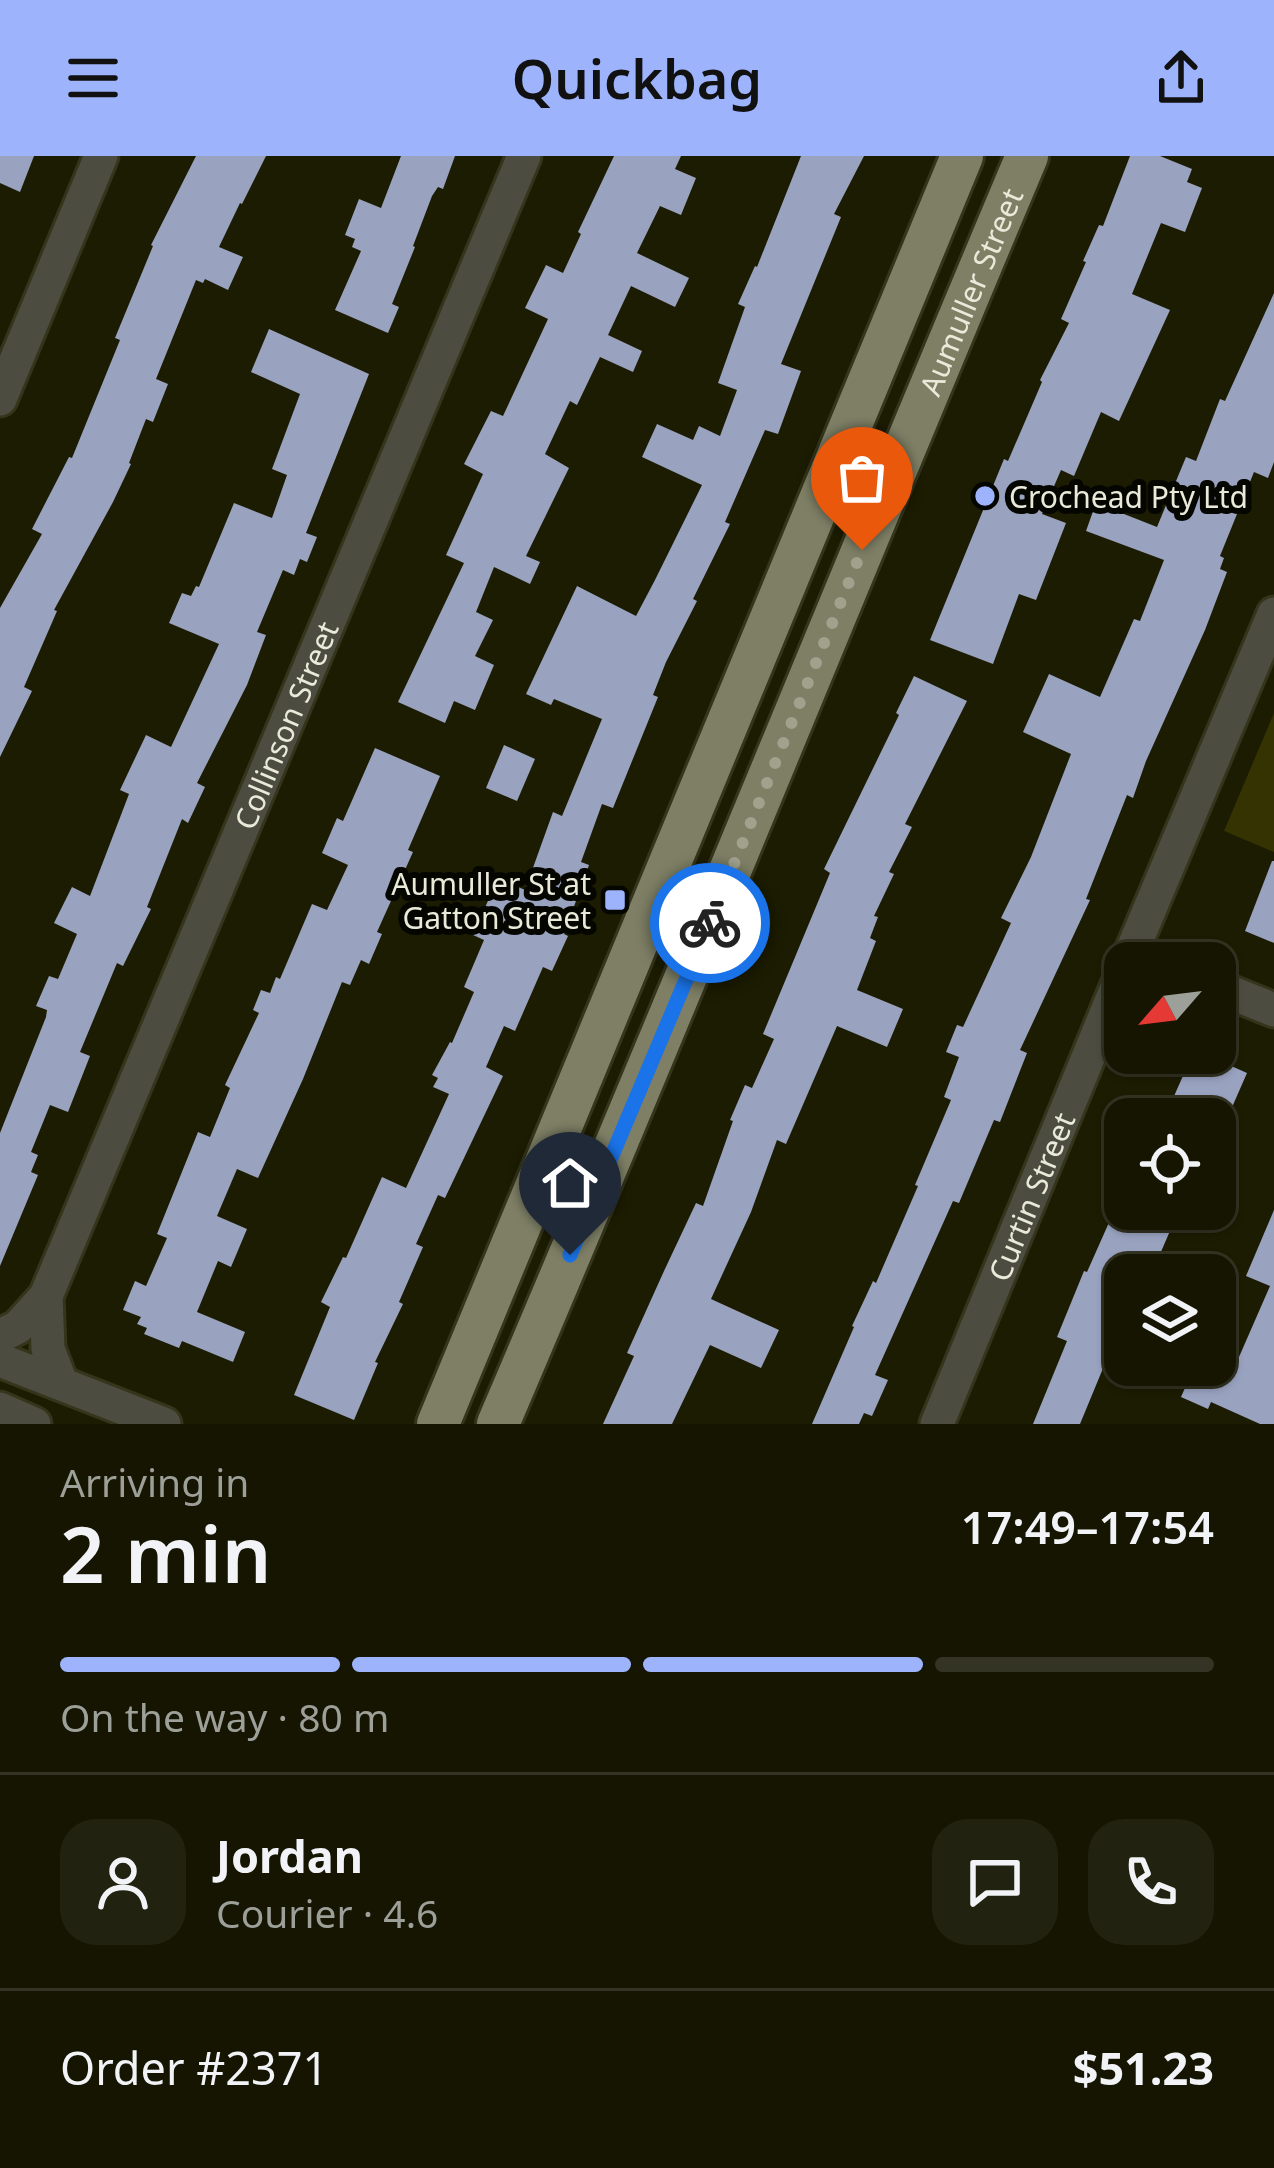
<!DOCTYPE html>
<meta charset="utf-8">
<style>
body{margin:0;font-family:"Noto Sans",sans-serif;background:#221;color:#f1f3f6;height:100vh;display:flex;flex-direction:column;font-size:45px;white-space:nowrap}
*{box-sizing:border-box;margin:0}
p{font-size:39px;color:#9d9f99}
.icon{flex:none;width:66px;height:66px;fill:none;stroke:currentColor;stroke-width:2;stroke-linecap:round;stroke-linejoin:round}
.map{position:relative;height:1268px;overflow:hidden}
.panel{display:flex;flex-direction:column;background:#151502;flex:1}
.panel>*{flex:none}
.needle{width:78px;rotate:242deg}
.tools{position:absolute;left:1104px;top:786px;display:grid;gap:24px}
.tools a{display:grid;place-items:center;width:132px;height:132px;border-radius:24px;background:#151502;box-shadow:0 3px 9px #0004,0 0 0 3px #343424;font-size:60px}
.pin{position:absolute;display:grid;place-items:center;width:102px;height:102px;color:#fff;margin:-123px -51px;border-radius:50% 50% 50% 0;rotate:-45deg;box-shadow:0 0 12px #0007}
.pin .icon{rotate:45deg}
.courier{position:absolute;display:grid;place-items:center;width:120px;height:120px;margin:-60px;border:9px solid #1a73e8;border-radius:50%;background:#fff;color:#222;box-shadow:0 3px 15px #0007}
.headline em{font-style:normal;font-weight:600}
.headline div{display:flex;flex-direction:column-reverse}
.headline{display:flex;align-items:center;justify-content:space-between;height:204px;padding:0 60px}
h1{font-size:78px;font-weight:600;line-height:90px}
.bar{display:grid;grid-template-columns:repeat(4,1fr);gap:18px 12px;align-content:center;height:144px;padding:0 60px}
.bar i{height:15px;border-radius:9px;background:#343424}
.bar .selected{background:#9db4fd}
.bar p{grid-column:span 4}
.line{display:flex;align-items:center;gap:30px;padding:0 60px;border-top:3px solid #343424}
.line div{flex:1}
.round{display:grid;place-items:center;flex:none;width:126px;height:126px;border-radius:36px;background:#221}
header{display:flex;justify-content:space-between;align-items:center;height:156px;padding:0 60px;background:#9db4fd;color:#111;font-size:54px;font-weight:600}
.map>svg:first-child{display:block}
</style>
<header><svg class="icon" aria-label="menu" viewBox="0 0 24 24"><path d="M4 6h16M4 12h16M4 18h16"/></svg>Quickbag<svg class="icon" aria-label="share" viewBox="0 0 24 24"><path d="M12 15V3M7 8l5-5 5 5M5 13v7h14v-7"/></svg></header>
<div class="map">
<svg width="1274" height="1268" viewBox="0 0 1274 1268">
<rect width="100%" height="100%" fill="#1c1c02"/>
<path fill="#343301" d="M 1274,557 L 1274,696 L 1224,675 Z"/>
<g fill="#99a3c0">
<path d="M 0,0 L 34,0 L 20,36 L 0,27 Z"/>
<path d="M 196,0 L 266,0 L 242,48 L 240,47 L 219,91 L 243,101 L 228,134 L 205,123 L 203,127 L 196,124 L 156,223 L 168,228 L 153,266 L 146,263 L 129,307 L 131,308 L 113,346 L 54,454 L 57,455 L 24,531 L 32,535 L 0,601 L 0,452 L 42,378 L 32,373 L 69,301 L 72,302 L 120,184 L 115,182 L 153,90 L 151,89 Z"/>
<path d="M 401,0 L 455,0 L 443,33 L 438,31 L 432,40 L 413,90 L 415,91 L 392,148 L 399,151 L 388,177 L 335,154 L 361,95 L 352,91 L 355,83 L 345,79 L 359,43 L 381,52 Z"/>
<path d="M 614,0 L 681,0 L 675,13 L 696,22 L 681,59 L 660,50 L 637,97 L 689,122 L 675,151 L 631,130 L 608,179 L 642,195 L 633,216 L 600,201 L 577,249 L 570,245 L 545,298 L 569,312 L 526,400 L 540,406 L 530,428 L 494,411 L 476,456 L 493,464 L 475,500 L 494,509 L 475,554 L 454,545 L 445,567 L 398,546 L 464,407 L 446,399 L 483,318 L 464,308 L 491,255 L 503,260 L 548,163 L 525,152 L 546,109 L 563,117 L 581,78 L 578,76 Z"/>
<path d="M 801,0 L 864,0 L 834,58 L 841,61 L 781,208 L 801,215 L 778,278 L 765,274 L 725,366 L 730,368 L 693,443 L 697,445 L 666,506 L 653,539 L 658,541 L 613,652 L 602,648 L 581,706 L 589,709 L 564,778 L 568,780 L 552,815 L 543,811 L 515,875 L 504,870 L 486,911 L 503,920 L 445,1042 L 438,1039 L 416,1088 L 423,1091 L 399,1146 L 403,1148 L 375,1206 L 378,1207 L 354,1264 L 294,1239 L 330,1151 L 321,1146 L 343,1101 L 346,1102 L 382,1021 L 406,1032 L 449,938 L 433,931 L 438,922 L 432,919 L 450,886 L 452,887 L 474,836 L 464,831 L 484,784 L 473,779 L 498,722 L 525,734 L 553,656 L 562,660 L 602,563 L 554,543 L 551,549 L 526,538 L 577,430 L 636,460 L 655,424 L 702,329 L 642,301 L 657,268 L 693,284 L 699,270 L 720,280 L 737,234 L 718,227 L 745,151 L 738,148 L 755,110 L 757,111 Z"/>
<path d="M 1130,0 L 1160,0 L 1192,13 L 1187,26 L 1202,32 L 1185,76 L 1161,67 L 1132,138 L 1170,154 L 1119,265 L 1101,256 L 1074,320 L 1061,314 L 1042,358 L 1066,367 L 1036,444 L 1019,438 L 993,508 L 930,484 L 1004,303 L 1008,305 L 1042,226 L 1040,224 L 1069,167 L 1061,163 L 1086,106 L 1083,105 L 1099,69 L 1103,70 Z"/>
<path d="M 1274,137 L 1274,306 L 1268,322 L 1254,316 L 1220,400 L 1224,402 L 1220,413 L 1227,416 L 1205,474 L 1146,605 L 1133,642 L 1127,639 L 1086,743 L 1090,744 L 1020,894 L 1027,897 L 1000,966 L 994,964 L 959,1047 L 953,1045 L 875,1219 L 888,1224 L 872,1260 L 864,1257 L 859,1268 L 812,1268 L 854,1171 L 852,1170 L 873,1125 L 876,1127 L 918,1030 L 915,1029 L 951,944 L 944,941 L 959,901 L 946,896 L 957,869 L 963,871 L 1011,767 L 1001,762 L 1031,701 L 1071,598 L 1023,576 L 1049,518 L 1100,541 L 1134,463 L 1140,465 L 1164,404 L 1086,375 L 1096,347 L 1157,371 L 1186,301 L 1196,305 L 1220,243 L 1225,245 Z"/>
<path d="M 269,173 L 369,218 L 306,377 L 317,381 L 307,406 L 300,403 L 294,419 L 283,414 L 257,476 L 266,479 L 247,529 L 197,627 L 205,631 L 188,667 L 182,663 L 147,751 L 151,753 L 123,810 L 117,807 L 80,896 L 90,900 L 68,956 L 50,949 L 31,996 L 38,999 L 31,1016 L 38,1019 L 0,1110 L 0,977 L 46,861 L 47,854 L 36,850 L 49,820 L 58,823 L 77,778 L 54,767 L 72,731 L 90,740 L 129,638 L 120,634 L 146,579 L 171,591 L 219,488 L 169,467 L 182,437 L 191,440 L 196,430 L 199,431 L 234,347 L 272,362 L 287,319 L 272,313 L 300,238 L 251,216 Z"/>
<path d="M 914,520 L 967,545 L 905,668 L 912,671 L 889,716 L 894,718 L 874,760 L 878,761 L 870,782 L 876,785 L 857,834 L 903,853 L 887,891 L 837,870 L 786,988 L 777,984 L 751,1056 L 711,1143 L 779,1174 L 761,1212 L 710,1189 L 672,1268 L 603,1268 L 634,1200 L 627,1197 L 664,1115 L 696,1047 L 703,1050 L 733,965 L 730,964 L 745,929 L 752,932 L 774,883 L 763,878 L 830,717 L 824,713 L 899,559 L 896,557 Z"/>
<path d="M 504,589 L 535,603 L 517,645 L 486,632 Z"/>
<path d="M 375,592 L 440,620 L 408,694 L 413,696 L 377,776 L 382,778 L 369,808 L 361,804 L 350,829 L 342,826 L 303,923 L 258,1022 L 237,1013 L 217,1060 L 247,1073 L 231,1111 L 218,1105 L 197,1156 L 245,1176 L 233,1206 L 182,1185 L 179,1192 L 144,1178 L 147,1172 L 137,1168 L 141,1161 L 123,1154 L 135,1125 L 146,1130 L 167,1082 L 157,1078 L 198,976 L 210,981 L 230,932 L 225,929 L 259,857 L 253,854 L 261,834 L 270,837 L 276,821 L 280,823 L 312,748 L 327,754 L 348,709 L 322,697 L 337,662 L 343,665 Z"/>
<path d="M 1272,705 L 1274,705 L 1274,787 L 1245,775 Z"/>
<path d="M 1193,897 L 1202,897 L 1247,917 L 1215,990 L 1215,963 L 1164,963 Z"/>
<path d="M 1115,1053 L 1159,1053 L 1176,1061 L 1151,1119 L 1125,1119 L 1125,1199 L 1111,1193 L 1080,1268 L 1033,1268 L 1067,1185 L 1057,1181 L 1084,1115 L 1087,1116 Z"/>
<path d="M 1274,1054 L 1274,1268 L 1260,1268 L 1211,1246 L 1208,1253 L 1181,1241 L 1195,1209 L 1215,1209 L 1215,1190 L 1239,1201 L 1270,1130 L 1246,1120 Z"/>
</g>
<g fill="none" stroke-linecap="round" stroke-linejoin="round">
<defs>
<g id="minor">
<path d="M 0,243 L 101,0"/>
<path d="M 1127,807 L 1274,458"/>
<path d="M 1215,830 L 1274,854"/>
<path d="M 46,1140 L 48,1193 L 61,1227"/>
<path id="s1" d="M 0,1180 L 18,1171 L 46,1140 L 524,0"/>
<path d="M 0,1204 L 164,1268"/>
<path d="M 0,1253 L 34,1268"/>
<path id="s2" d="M 937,1268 L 1125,812"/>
</g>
<g id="major">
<path d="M 438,1268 L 962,0"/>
<path id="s3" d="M 498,1268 C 678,847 849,422 1027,0"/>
</g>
</defs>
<use href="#minor" stroke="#35351c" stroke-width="39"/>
<use href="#major" stroke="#35351c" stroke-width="48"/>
<use href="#minor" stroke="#4c4d40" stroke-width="33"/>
<use href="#major" stroke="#7e7f65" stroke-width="42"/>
</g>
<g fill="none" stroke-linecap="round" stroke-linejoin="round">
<path stroke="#a1a28e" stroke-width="12" stroke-dasharray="0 21.6" d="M 710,767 L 862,394"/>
<path stroke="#1a73e8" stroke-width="15" d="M 570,1099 L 710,767"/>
</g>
<g fill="#9db4fd" stroke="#060601" stroke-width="4.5">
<circle cx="985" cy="340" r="12"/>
<rect x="603" y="732" width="24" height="24" rx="6"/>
</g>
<g text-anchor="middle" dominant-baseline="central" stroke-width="12" stroke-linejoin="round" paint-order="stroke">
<g font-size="30" fill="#e9ead9" stroke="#060601">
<text stroke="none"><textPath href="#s3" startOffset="1227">Aumuller Street</textPath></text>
<text stroke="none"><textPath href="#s1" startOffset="681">Collinson Street</textPath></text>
<text stroke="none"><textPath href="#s2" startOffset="246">Curtin Street</textPath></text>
</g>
<g font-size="30" fill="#e9ead9" stroke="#060601" text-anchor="start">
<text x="1009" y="340">Crochead Pty Ltd</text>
<text x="591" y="727" text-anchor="end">Aumuller St at<tspan x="591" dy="34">Gatton Street</tspan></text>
</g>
</g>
</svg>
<div class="tools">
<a><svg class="needle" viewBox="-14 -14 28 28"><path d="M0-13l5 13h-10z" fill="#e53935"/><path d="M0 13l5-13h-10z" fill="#9d9f99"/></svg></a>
<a><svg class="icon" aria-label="locate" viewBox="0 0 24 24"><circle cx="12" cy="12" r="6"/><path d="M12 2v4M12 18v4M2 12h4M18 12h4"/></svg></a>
<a><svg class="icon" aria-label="layers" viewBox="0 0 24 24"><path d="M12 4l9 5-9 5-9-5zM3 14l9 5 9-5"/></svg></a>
</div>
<div class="pin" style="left:862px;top:394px;background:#ea580c"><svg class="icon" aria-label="bag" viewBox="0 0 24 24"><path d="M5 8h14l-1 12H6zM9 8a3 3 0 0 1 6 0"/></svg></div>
<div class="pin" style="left:570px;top:1099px;background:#1f2937"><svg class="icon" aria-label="home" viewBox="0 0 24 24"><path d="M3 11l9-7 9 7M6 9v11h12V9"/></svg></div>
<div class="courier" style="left:710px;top:767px"><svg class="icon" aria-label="bike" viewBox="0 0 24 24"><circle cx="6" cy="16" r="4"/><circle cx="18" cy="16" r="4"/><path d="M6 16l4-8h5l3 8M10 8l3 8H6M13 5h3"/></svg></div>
</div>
<section class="panel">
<div class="headline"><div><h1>2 min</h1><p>Arriving in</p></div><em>17:49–17:54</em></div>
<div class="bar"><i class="selected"></i><i class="selected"></i><i class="selected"></i><i></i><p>On the way · 80 m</p></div>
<div class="line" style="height:216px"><a class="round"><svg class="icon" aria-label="person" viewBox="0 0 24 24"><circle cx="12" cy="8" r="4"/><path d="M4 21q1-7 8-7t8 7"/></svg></a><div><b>Jordan</b><p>Courier · 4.6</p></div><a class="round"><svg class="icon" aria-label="chat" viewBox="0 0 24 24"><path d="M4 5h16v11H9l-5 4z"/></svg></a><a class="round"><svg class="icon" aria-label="phone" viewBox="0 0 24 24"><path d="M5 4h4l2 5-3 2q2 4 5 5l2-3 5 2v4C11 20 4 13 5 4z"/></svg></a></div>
<div class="line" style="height:156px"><div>Order #2371</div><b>$51.23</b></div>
</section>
